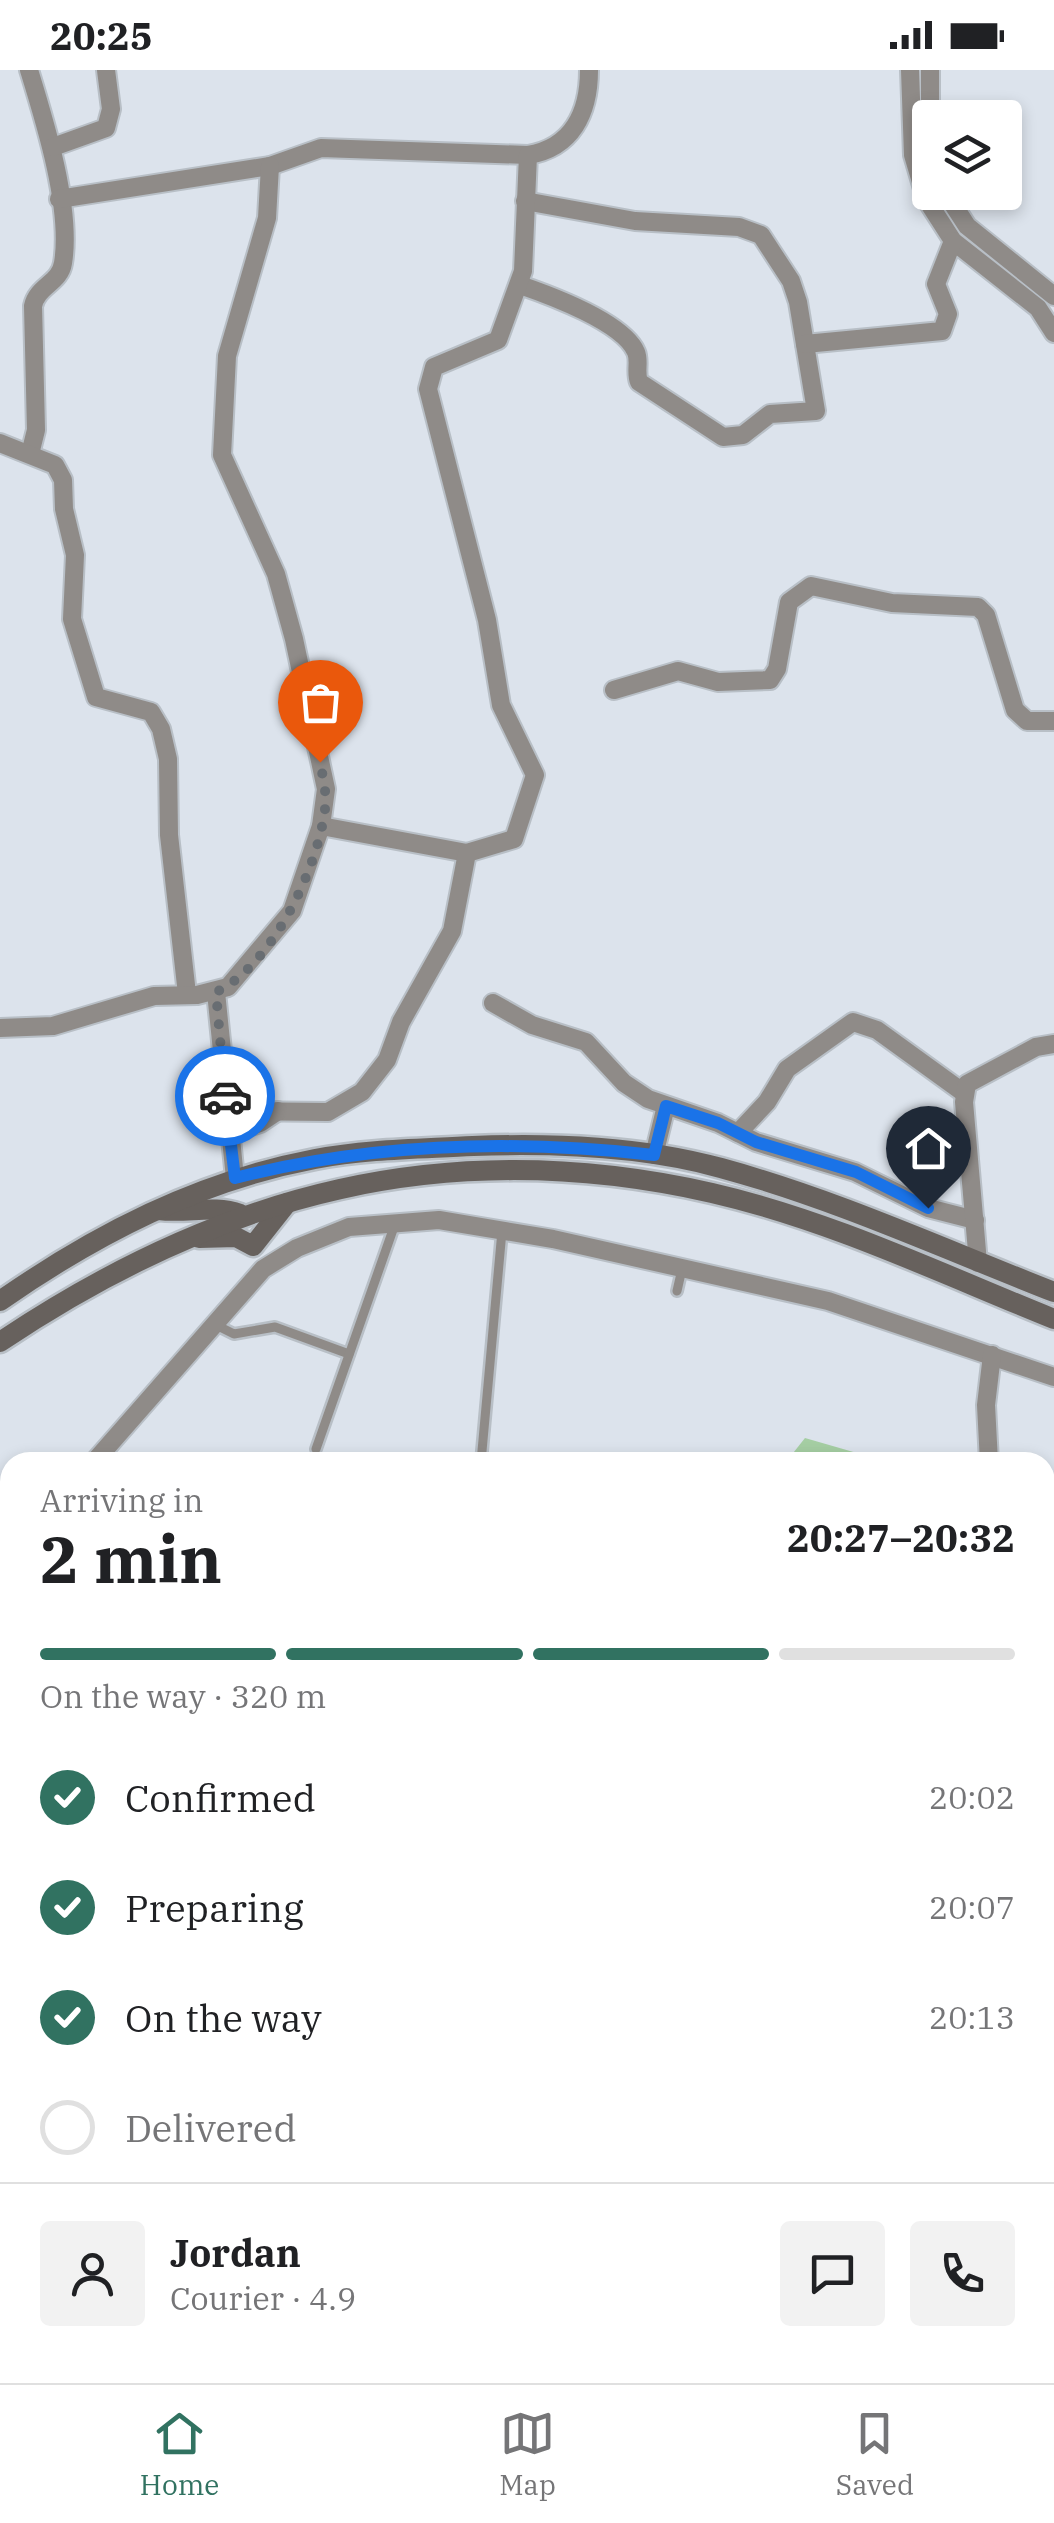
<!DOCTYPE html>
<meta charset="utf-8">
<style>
body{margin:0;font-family:"IBM Plex Serif",serif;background:#f2f2f2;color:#202124;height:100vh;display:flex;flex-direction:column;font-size:38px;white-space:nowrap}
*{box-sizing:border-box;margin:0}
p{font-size:32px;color:#757577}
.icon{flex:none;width:55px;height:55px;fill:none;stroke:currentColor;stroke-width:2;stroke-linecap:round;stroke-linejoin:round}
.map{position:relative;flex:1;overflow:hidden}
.sheet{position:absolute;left:0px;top:1382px;width:1055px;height:932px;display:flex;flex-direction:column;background:#fff;border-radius:30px 30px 0 0;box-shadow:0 5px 15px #0003}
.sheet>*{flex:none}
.fabs{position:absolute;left:912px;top:30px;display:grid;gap:20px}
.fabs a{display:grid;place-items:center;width:110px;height:110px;border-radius:10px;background:#fff;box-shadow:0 5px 15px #0003;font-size:50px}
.pin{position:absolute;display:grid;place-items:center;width:85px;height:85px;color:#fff;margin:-102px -42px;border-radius:50% 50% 50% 0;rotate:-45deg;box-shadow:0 0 10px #0007}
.pin .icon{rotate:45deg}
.courier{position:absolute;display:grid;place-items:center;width:100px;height:100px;margin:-50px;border:8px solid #1a73e8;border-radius:50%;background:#fff;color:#222;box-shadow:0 2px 12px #0007}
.head em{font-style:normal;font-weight:700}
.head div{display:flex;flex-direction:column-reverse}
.head{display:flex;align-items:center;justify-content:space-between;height:170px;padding:0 40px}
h1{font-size:65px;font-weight:700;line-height:75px}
.bar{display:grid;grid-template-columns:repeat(4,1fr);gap:15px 10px;align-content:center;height:120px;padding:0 40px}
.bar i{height:12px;border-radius:8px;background:#e0e0e0}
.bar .selected{background:#317261}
.bar p{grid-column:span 4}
.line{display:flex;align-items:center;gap:25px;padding:0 40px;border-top:2px solid #e0e0e0}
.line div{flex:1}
.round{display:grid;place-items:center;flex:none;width:105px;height:105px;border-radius:10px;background:#f2f2f2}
ol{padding:0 40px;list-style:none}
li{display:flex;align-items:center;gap:30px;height:110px}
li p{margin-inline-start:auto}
li .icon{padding:10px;border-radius:50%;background:#317261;color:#fff;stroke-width:4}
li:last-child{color:#757577}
li i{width:55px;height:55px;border:5px solid #e0e0e0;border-radius:50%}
.status{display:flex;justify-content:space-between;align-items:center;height:70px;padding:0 50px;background:#fff;direction:ltr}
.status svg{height:28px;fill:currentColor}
.tab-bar{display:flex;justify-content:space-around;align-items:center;height:140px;border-top:2px solid #e0e0e0;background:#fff;font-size:28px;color:#757577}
.tab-bar a{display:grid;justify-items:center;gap:5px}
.tab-bar .selected{color:#317261}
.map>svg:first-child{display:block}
</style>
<div class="status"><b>20:25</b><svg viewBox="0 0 49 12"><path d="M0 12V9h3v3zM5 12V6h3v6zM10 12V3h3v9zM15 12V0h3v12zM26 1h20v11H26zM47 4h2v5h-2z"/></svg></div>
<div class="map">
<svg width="1054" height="2313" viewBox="0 0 1054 2313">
<rect width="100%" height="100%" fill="#dce3ec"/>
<g fill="#a5cea3">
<path d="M 805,1368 L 888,1392 L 786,1392 Z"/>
<path d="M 1045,1898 L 1054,1907 L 1054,2313 L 841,2313 L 848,2305 L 1045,2305 Z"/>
<path d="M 0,1965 L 10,1969 L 10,2210 L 0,2211 Z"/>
<path d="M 40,2305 L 151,2305 L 152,2313 L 41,2313 Z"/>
<path d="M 415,2305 L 588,2305 L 575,2313 L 407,2313 Z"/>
</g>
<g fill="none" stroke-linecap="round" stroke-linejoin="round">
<defs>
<g id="lane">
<path d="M 677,1221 L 682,1199"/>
<path d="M 216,1255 L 234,1264 L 275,1257 L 349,1284"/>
<path d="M 316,1379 L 395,1154"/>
<path d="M 481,1392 L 502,1161"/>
<path d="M 0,1644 L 10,1634"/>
<path d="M 0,1796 L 10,1807"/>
</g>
<g id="street">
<path d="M 29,0 C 45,52 72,139 63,193 C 60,213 37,216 33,236 L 36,360 L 30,384"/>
<path d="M 910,0 L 913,85 L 926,129 L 953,171 L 1038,238 L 1054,263"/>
<path d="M 930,0 L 930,48"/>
<path d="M 53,77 L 106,58 L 111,39 L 106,0"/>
<path d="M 945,122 L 967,156 L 1054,226"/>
<path d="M 59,129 L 270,96 L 321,78 L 528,85"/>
<path d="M 520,215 C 549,225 623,252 636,282 C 640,291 635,302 639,312 L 723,367 L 743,365 L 770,344 L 816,341 L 798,232 L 791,211 L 761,165 L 739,157 L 635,151 L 525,131"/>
<path d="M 805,274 L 942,261 L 948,244 L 936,214 L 953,171"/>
<path d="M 0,373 L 55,395 L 63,410 L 64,439 L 75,485 L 72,549 L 96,627 L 151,642 L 161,659 L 168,689 L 169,765 L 187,924"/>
<path d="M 614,620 L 678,601 L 718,612 L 770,610 L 777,599 L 789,532 L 811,516 L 892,533 L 978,537 L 986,545 L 1015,640 L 1027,651 L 1054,651"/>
<path d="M 321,756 L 467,783"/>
<path d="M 216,922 L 235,1108"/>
<path d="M 493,933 L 532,955 L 586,972 L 624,1013 L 648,1029 L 718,1053 L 756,1072 L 855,1102 L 928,1138 L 975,1150"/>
<path d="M 0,958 L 53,956 L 154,926 L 197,925 L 228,917 L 292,841 L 321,756 L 326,719 L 294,569 L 276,504 L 222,385 L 227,286 L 267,148 L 270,96"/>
<path d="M 226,1041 L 328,1042 L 362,1022 L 387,990 L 401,952 L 452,861 L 467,783 L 514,769 L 535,705 L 501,635 L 487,550 L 428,319 L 434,297 L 498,270 L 523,201 L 528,85 C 572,78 589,43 589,0"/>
<path d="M 229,1063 L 260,1053 L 278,1041"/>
<path d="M 738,1063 L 767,1032 L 787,999 L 853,952 L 877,960 L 964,1023"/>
<path d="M 654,1085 L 666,1036"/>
<path d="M 978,1193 L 964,1032 L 967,1014 L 1036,977 L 1054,974"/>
<path d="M 94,1392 L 263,1199 L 297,1178 L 349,1157 L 439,1150 L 553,1169 L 828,1231 L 1054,1307"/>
<path d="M 989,1392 L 986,1335 L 992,1285"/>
<path d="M 0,1487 L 10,1478"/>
<path d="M 1045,1507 L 1054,1520"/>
</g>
<g id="secondary">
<path d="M 159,1140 C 187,1144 213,1134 240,1144"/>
<path d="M 199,1168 L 236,1167 L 253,1176 L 287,1133"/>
<path d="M 0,1231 C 96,1164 199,1111 315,1089 C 367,1079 420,1079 473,1076 C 555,1073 641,1076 721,1098 C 835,1129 944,1179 1054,1222"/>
<path d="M 0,1272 C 222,1123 447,1063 712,1123 C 830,1150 942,1204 1054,1249"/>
</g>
</defs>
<use href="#lane" stroke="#b8bfc6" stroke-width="14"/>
<use href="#street" stroke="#b8bfc6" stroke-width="22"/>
<use href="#secondary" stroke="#b8bfc6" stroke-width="25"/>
<use href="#lane" stroke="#8f8b88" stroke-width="9"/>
<use href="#street" stroke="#8f8b88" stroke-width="18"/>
<use href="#secondary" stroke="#67615d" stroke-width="20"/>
</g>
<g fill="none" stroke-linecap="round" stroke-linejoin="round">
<path stroke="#686d72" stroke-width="10" stroke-dasharray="0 18" d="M 225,1026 L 216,922 C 272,896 318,798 325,739 C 327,723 323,708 320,692"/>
<path stroke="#1a73e8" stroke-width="12" d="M 225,1026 L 235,1108 C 373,1073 513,1069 654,1085 L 666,1036 L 718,1053 L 756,1072 L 856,1102 L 928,1138"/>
</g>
</svg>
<div class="fabs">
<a><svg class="icon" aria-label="layers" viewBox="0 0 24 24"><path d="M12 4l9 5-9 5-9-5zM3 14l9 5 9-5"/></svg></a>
</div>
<div class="pin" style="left:320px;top:692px;background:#ea580c"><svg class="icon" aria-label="bag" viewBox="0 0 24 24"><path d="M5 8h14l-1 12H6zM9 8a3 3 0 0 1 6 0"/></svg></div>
<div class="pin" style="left:928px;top:1138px;background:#1f2937"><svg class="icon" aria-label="home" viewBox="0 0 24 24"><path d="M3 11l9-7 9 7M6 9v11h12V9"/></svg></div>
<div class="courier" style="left:225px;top:1026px"><svg class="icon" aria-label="car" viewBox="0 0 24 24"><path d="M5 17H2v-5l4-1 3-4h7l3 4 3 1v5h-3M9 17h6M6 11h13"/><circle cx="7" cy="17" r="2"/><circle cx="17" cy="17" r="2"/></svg></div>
<section class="sheet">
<div class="head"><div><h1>2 min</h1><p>Arriving in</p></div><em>20:27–20:32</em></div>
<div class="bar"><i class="selected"></i><i class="selected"></i><i class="selected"></i><i></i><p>On the way · 320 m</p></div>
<ol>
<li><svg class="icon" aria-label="check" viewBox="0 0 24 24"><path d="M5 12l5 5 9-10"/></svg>Confirmed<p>20:02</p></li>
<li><svg class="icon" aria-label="check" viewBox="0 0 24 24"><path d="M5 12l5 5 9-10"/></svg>Preparing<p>20:07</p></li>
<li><svg class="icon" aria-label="check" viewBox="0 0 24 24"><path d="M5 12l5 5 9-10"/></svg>On the way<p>20:13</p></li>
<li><i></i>Delivered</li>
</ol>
<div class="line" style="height:180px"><a class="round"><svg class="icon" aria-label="person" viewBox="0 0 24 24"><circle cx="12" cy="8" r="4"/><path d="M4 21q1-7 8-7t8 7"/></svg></a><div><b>Jordan</b><p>Courier · 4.9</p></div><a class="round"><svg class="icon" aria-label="chat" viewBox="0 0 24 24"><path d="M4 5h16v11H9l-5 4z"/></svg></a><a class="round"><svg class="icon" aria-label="phone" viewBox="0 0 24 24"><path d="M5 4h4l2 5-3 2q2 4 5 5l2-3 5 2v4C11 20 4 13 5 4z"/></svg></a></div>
</section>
</div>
<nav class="tab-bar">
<a class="selected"><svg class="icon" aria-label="home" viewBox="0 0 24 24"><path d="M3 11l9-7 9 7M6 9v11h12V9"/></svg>Home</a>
<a><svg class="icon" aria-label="map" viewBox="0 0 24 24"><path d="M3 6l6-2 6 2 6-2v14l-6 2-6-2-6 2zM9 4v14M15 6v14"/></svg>Map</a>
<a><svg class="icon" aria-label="saved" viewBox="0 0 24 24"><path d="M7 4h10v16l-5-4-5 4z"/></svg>Saved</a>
</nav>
